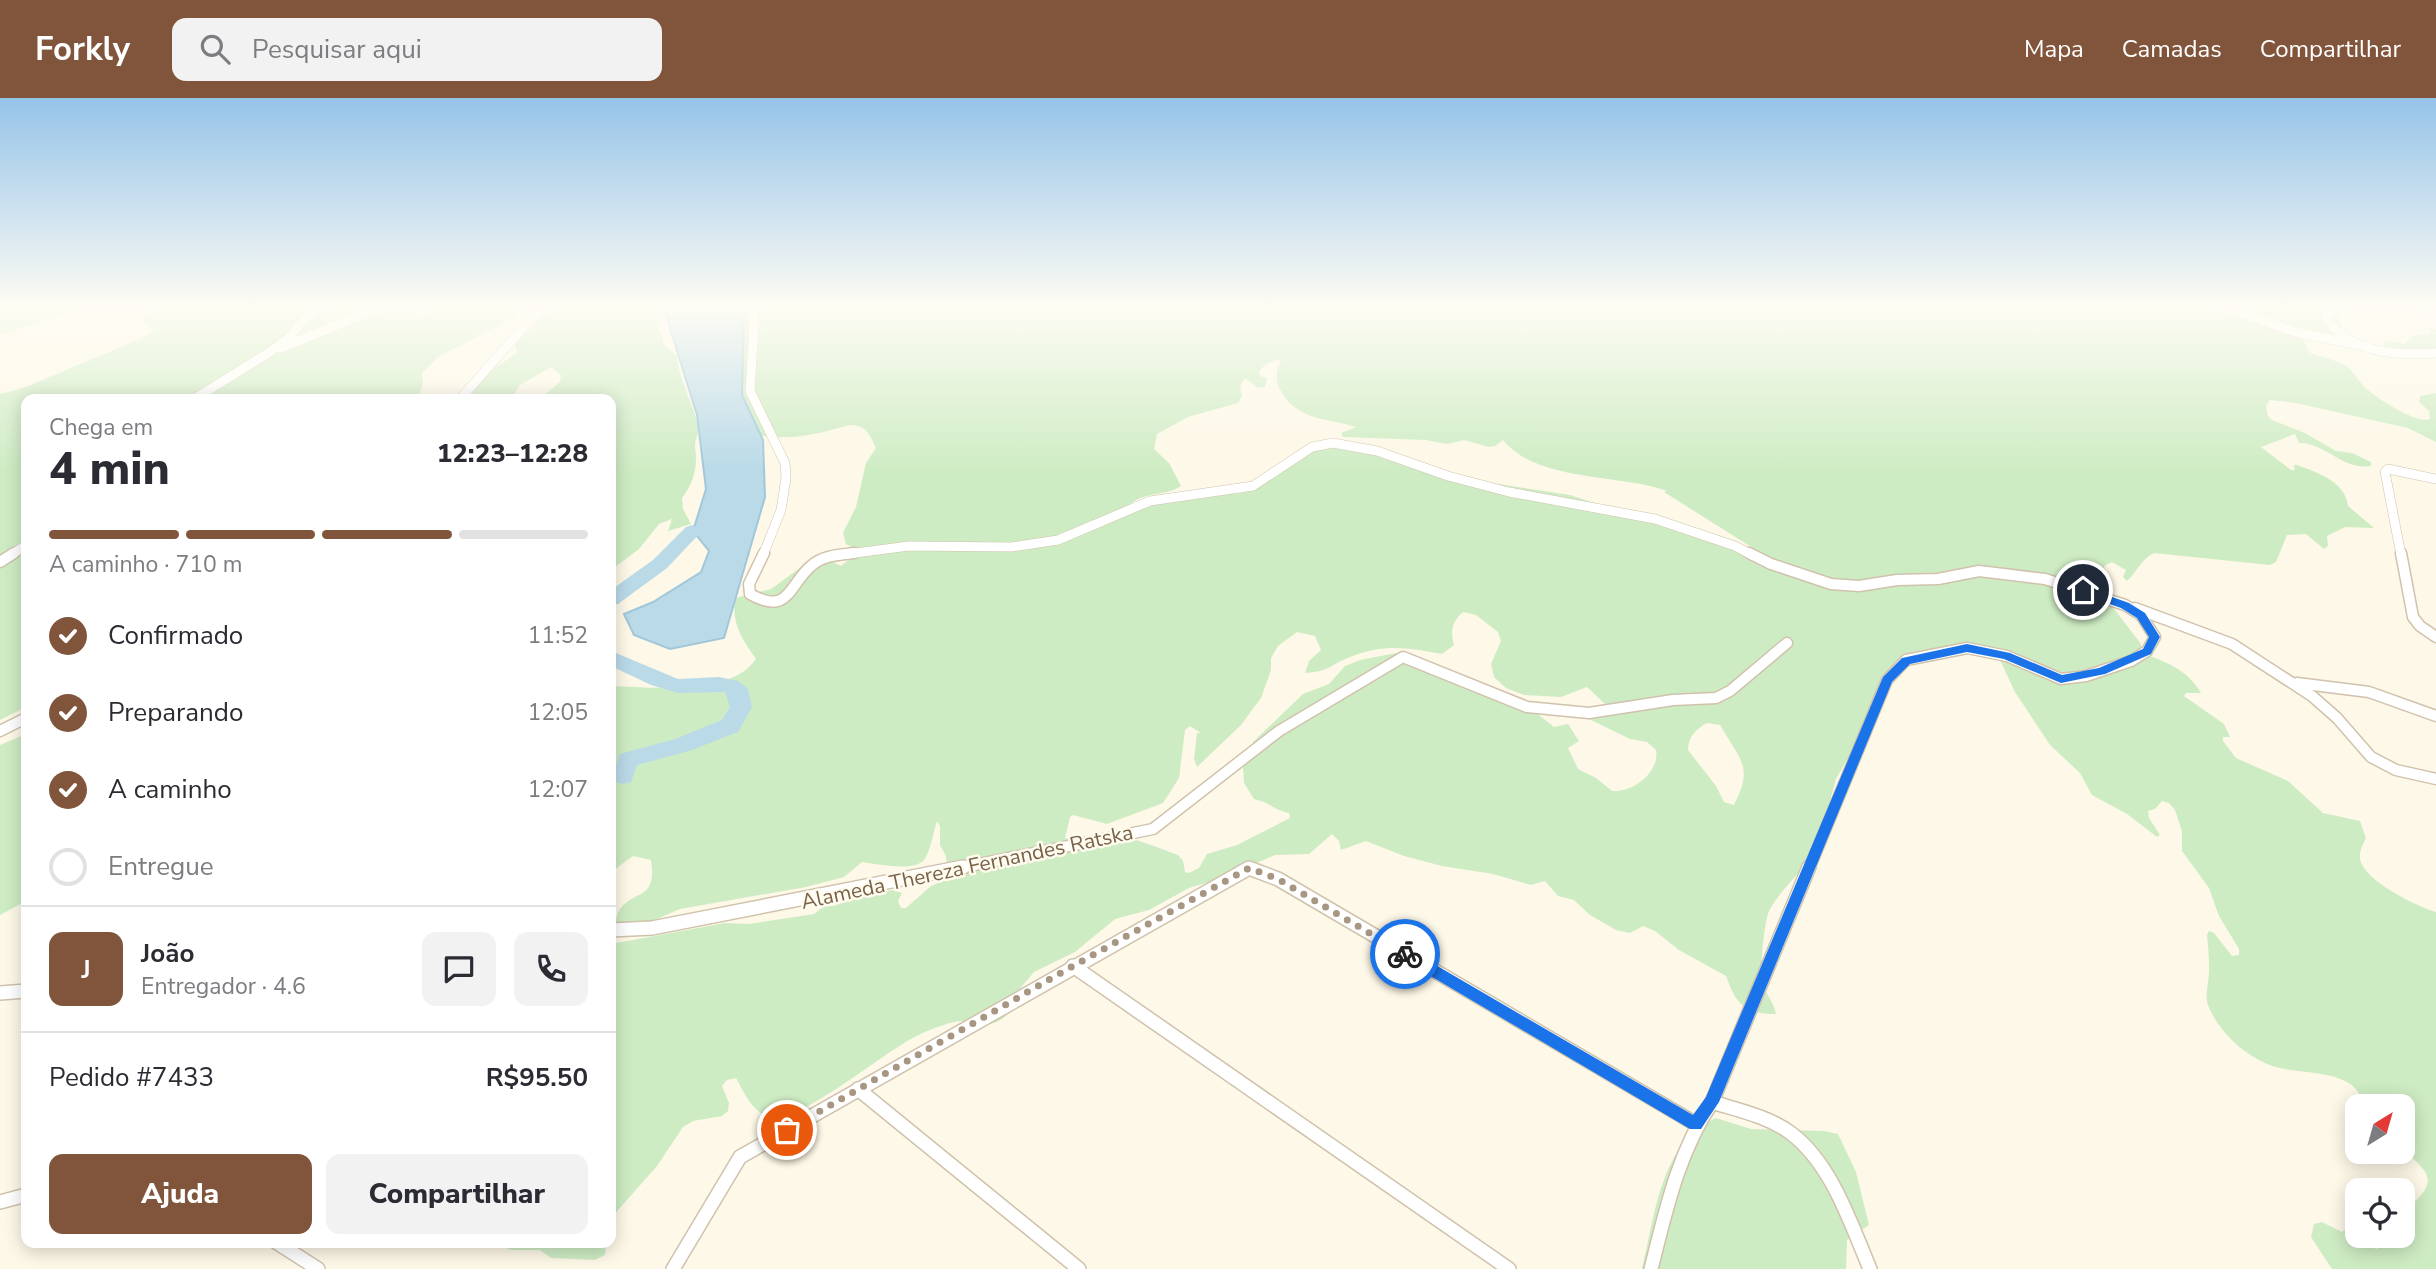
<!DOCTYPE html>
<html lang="pt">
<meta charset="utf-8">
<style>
body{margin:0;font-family:"Nunito Sans",sans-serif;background:#f2f2f3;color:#2b2b33;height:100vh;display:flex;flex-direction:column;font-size:26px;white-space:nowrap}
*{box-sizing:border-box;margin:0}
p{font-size:23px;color:#7c7c81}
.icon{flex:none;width:38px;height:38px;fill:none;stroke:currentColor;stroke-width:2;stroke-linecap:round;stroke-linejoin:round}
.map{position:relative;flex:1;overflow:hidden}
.side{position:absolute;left:21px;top:296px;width:595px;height:854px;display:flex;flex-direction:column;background:#fff;border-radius:14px;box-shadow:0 4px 18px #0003}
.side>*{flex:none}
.needle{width:46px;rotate:37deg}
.fabs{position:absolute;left:2345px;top:996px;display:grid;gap:14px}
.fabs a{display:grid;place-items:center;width:70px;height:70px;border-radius:14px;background:#fff;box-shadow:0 4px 18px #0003;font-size:35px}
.pin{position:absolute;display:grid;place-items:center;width:60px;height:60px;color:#fff;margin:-30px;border:4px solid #fff;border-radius:50%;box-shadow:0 2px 7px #0007}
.courier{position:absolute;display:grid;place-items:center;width:70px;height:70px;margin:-35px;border:5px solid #1a73e8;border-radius:50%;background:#fff;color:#222;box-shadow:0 2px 9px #0007}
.overview em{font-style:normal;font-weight:800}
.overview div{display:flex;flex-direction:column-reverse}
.overview{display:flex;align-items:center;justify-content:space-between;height:119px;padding:0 28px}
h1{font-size:46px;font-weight:800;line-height:52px}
.bar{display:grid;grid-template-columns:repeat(4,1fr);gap:10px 7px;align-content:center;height:84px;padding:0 28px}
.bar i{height:9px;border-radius:5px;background:#e1e1e2}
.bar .on{background:#81553c}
.bar p{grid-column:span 4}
.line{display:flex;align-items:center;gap:18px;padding:0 28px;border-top:2px solid #e1e1e2}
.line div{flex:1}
.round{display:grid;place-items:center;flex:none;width:74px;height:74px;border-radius:14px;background:#f2f2f3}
ol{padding:0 28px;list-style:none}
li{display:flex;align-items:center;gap:21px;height:77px}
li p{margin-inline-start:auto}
li .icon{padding:7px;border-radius:50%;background:#81553c;color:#fff;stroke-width:4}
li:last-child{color:#7c7c81}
li i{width:38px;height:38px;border:4px solid #e1e1e2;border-radius:50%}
.cta{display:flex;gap:14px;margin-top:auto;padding:14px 28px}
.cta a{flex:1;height:80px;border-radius:14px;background:#81553c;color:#fff;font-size:28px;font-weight:800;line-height:80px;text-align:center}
.cta a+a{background:#f2f2f3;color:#2b2b33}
header{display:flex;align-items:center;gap:42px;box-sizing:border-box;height:98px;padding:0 35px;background:#81553c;color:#fff}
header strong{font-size:33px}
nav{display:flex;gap:38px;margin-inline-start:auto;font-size:24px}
.search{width:490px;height:63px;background:#f2f2f3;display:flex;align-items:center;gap:18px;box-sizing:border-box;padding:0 24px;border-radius:14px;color:#7c7c81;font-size:26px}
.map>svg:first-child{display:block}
</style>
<header>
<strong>Forkly</strong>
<div class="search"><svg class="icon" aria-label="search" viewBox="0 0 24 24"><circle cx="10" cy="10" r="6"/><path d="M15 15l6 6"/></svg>Pesquisar aqui</div>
<nav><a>Mapa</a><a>Camadas</a><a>Compartilhar</a></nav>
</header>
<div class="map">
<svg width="2436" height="1171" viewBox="0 0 2436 1171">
<rect width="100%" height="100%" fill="#fdf8e7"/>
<g fill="#ceecc4" fill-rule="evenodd">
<path d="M 0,208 L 87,208 L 0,237 Z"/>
<path d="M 153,208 L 409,208 L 421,222 L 429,216 L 427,212 L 432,208 L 525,208 L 515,219 L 438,259 L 422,275 L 423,285 L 418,301 L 26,301 L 26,609 L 0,622 L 0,296 L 26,289 L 142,240 L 153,233 L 144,224 L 144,218 Z"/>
<path d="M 563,208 L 664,208 L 664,216 L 657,230 L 662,235 L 663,246 L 677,258 C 679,283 693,304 698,328 C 700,335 694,342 695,349 C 698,367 694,385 682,400 L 683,411 L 691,426 L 668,433 L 672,421 L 659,426 L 639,451 L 611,472 L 611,301 L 539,301 L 560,284 L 561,277 L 551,269 L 520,287 L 511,301 L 460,301 L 487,275 L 517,255 L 515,246 L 542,218 Z"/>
<path d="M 732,208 L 2331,208 L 2338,215 L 2344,239 L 2275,231 L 2303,242 L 2310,255 C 2322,259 2336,262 2346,268 C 2356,275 2359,285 2368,292 C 2380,302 2416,326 2430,321 L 2429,313 L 2419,304 L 2420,298 L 2436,295 L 2436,344 L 2408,330 L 2296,305 L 2270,302 L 2266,308 L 2268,318 L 2272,322 L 2305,335 L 2336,353 L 2352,355 L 2371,364 L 2371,368 C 2344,373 2324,344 2299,345 L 2295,336 L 2261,349 L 2291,372 L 2295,372 L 2294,367 L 2297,367 C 2318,375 2345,383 2348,408 L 2374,430 L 2345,429 L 2327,438 L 2328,448 L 2324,451 L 2306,436 L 2287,437 L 2276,464 L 2270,467 L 2154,455 C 2140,462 2138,473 2127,483 L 2123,479 L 2126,472 L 2112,464 L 2104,468 L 2107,479 L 2099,483 L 2099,491 L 2141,546 L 2142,555 C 2166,564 2188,572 2201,595 L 2186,595 L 2184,598 L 2224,626 L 2230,639 L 2223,639 L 2223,643 L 2236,660 L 2288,683 L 2323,715 L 2360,723 L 2366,740 C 2363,746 2359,754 2360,761 C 2364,783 2416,808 2436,814 L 2436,1171 L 2332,1171 L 2311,1139 L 2314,1126 L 2322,1124 L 2342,1134 L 2355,1123 L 2357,1138 L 2362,1138 L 2368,1148 L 2377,1151 L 2385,1138 L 2403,1138 L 2403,1114 C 2436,1086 2436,1079 2403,1052 L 2403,1008 L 2363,1008 C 2359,967 2296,979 2267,966 C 2242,955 2218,933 2208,907 C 2204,896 2210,881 2209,869 C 2209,858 2208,848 2207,837 L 2209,833 L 2214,835 L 2232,858 L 2239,857 L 2239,851 L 2219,818 L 2209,790 L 2182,753 L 2182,733 L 2175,712 L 2169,705 L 2162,703 L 2155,711 L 2148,713 L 2149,720 L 2160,737 L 2157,739 L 2127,716 L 2092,697 L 2080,675 L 2050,647 L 2015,594 L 2001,564 L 1993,556 L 1980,549 L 1913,564 L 1890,586 L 1836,681 L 1825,721 L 1824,751 C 1810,762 1773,800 1768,816 C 1764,829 1760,868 1762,881 C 1764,895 1774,904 1776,916 C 1744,916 1736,906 1726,878 L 1679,852 L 1655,833 L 1643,828 L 1630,835 L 1616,832 L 1590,817 L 1574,802 L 1558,798 L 1545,783 L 1531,787 L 1493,776 L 1442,768 L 1404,758 L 1366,743 L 1341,752 L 1339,743 L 1332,736 L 1309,756 L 1275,757 L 1225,779 L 1189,790 L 1149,812 L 1115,821 L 1075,854 L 1034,874 L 1007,906 L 1010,914 C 991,934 983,922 961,923 C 950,924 934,930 925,934 C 889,948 805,1024 771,1019 C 753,1016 744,994 736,980 L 727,982 L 722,988 L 729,1005 L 728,1013 L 722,1018 L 693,1023 L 683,1029 L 657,1068 L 611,1120 L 611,846 L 725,825 L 749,826 L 814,816 L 824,808 L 834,808 L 866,796 L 894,792 L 902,795 L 898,803 L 901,810 L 906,810 L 931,788 L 947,781 L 946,758 L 940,747 L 940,728 L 937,723 C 933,735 931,752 924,762 C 914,774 877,766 862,764 L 844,779 L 806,789 L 680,811 L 643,827 L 614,828 C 616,823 617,815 620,811 C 635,791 657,803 651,762 L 633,758 L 614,772 L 611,778 L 611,588 C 650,589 730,599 756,561 C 742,542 731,524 735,500 L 771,491 L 815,459 L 824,460 L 841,468 L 857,455 L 856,451 L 846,446 L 843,435 L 856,409 L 866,365 L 876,350 C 869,335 866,327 849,327 C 812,338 779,345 742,333 ZM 1278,261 L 1281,263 C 1275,275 1275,283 1282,295 C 1299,323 1328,320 1356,329 L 1341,335 L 1343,339 L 1426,342 L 1447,346 L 1464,342 L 1489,349 L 1495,348 L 1503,342 C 1536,384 1622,376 1667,393 L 1664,394 L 1775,464 L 1570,397 L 1465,381 L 1349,347 L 1329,348 L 1310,354 L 1243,395 L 1176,400 L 1129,408 C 1142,393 1165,399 1181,388 L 1169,365 L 1154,351 L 1157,336 L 1188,319 L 1238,305 L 1242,298 L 1240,288 L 1245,280 L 1258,290 L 1265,289 L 1267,280 L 1260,278 L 1259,273 L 1266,266 ZM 1463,514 L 1476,517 L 1498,534 L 1501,543 L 1491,566 L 1494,579 L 1506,590 L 1524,597 L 1561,599 L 1587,589 L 1607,608 L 1587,618 L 1589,621 L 1630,641 L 1647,644 L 1656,652 C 1660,674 1633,695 1612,693 L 1596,680 L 1578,671 L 1568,650 L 1579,643 L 1568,626 L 1554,629 L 1530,610 L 1413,558 L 1396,555 L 1360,562 L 1345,568 L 1329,586 L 1303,596 L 1253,644 L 1243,670 L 1244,685 L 1254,701 C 1267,703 1276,713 1289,715 L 1290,720 L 1237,747 L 1207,756 L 1199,770 L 1189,775 L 1185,774 L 1183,763 L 1178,757 C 1158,750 1136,739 1114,739 C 1098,740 1082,745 1065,740 L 1070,719 L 1073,717 L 1107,726 L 1163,705 L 1179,680 L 1185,632 L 1190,628 L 1201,635 L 1197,635 L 1194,661 L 1197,669 L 1241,627 L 1261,600 L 1271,572 L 1271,560 L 1278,548 L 1297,534 L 1315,538 L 1321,552 L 1309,563 L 1305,575 C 1328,574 1330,567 1350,559 C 1386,545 1407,550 1442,556 L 1454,547 C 1450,532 1452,524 1463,514 ZM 1707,625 L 1720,627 C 1740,662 1754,668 1734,707 L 1724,704 L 1716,688 L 1688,652 C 1688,639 1696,631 1707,625 Z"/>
<path d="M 2430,230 L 2436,230 L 2436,257 L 2388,253 L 2384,249 L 2385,242 L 2405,246 L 2411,238 L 2430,236 Z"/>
<path d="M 26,636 L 26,803 L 0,817 L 0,647 Z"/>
<path d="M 1716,1020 L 1751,1031 L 1824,1033 L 1838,1036 L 1856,1074 L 1869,1127 L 1847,1142 L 1846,1171 L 1642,1171 C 1655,1119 1660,1044 1716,1020 Z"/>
<path d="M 491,1145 L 606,1145 L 605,1157 L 595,1162 L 551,1160 L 540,1152 L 512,1152 Z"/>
</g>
<path fill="#badae8" stroke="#a0c7da" stroke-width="2" d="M 663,208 L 744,208 L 742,297 L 763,342 L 765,399 L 724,540 L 670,551 L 634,537 L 624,516 L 653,504 L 701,474 L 709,453 L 693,433 L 706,391 L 697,317 Z"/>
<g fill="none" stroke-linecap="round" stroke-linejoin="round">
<g fill="#badae8" fill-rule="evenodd">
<path d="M 693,427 L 702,433 L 667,470 L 618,506 L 611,507 L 611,492 L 653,462 L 686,429 Z"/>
<path d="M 611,553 L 678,581 L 719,579 L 738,583 L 748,591 L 752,609 L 738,634 L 689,653 L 637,667 L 631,684 L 623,686 L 615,684 L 612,678 L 620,656 L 675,641 L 722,622 L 730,609 L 725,594 L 678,595 L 651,587 L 611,568 Z"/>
</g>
<defs>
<g id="minor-far2">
<path d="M 755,208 L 750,293 L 785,365 L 786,380 L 781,412 L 763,457"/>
<path d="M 2221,208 L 2295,234 L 2365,248"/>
<path d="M 2337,208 L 2325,219 C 2350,255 2395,258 2436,255"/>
<path d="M 2421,208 L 2436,227"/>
<path d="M 281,250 L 383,208"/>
<path d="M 194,301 L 270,254 L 286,242 L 318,208"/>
<path d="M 460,301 L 538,213"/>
<path d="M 11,457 L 26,447"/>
<path d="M 840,457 L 909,448 L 1012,449 L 1058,442 L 1150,403 L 1253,388 L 1312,349 L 1333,345 L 1377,353 L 1448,378 L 1509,394 L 1655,421 L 1735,448 L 1752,457"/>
<path d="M 2401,457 L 2385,374 L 2388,371 L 2436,381"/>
</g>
<g id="minor-far1">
<path d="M 764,455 L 749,486 L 750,496 C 789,518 788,488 811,468 C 823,457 839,457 854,455"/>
<path d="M 1749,455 L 1771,466 L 1831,486 L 1859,488 L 1897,482 L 1938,481 L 1979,473 L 2045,481 L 2125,507 L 2141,517 L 2155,539 L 2147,553 L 2131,563 L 2086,578 L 2061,581 L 2007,558 L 1967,550 L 1906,562 L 1887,582 L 1809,771"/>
<path d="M 2401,455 L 2413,519 L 2420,528 L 2436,539"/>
<path d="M 0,464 L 14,455"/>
<path d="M 2135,510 L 2232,546 L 2312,598 L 2337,620 L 2371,659 L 2396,672 L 2436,681"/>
<path d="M 2297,585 L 2369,594 L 2436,618"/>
<path d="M 0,633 L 26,620"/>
<path d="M 954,771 L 1153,731 L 1279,633 L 1403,559 L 1527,609 L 1589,615 L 1673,602 L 1716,600 L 1730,593 L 1787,545"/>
<path d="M 1247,771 L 1252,771"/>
</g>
<g id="minor">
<path d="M 611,832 L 652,830 L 963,769"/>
<path d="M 1073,868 L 1509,1171"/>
<path d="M 0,895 L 26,893"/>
<path d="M 858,991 L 1079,1171"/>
<path d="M 1712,1004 L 1809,769"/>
<path d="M 0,1104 L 26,1097"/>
<path d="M 276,1144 L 318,1171"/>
<path d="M 673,1171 L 740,1059 L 1249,770 L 1278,781 L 1696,1026"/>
<path d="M 1651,1171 C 1666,1112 1678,1055 1712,1004 C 1738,1012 1770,1019 1792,1036 C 1832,1067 1851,1126 1870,1171"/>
</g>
</defs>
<use href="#minor-far2" stroke="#d0c2ac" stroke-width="10"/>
<use href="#minor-far1" stroke="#d0c2ac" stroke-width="13"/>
<use href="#minor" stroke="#d0c2ac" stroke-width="16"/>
<use href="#minor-far2" stroke="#fff" stroke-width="9"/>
<use href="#minor-far1" stroke="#fff" stroke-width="10"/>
<use href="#minor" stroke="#fff" stroke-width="13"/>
</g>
<linearGradient id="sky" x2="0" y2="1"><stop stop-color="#95c3e8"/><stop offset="0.56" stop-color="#fefcf4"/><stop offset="1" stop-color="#fefcf4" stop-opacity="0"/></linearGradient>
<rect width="2436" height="372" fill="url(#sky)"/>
<path fill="#1a73e8" d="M 2079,490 L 2087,490 L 2129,505 L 2145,515 L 2160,539 L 2151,556 L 2105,576 L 2061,585 L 2004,561 L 1967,554 L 1910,566 L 1892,584 L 1719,1004 L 1701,1031 L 1690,1031 L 1400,860 L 1400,852 L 1410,852 L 1693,1017 L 1706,999 L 1883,579 L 1902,560 L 1967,546 L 2010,555 L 2062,577 L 2099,570 L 2143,551 L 2149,539 L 2137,520 L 2121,510 L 2079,495 Z"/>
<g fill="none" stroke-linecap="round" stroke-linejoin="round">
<path stroke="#a79681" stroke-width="7" stroke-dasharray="0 12.6" d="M 787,1032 L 1073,868 L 1249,770 L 1278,781 L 1405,856"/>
</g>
<g text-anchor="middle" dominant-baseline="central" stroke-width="5" stroke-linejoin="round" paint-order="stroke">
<g font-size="21" fill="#79624a" stroke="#fffbee">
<text transform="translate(967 769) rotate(-12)">Alameda Thereza Fernandes Ratska</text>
</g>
</g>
</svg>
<div class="fabs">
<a><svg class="needle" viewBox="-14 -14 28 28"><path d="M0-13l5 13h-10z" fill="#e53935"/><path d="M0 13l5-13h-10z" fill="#7c7c81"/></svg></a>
<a><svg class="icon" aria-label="locate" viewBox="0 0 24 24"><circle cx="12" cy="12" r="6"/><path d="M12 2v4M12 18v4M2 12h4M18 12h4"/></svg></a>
</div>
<div class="pin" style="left:787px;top:1032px;background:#ea580c"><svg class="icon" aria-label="bag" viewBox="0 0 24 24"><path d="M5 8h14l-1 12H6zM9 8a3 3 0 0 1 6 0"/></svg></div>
<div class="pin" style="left:2083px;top:492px;background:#1f2937"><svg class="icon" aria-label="home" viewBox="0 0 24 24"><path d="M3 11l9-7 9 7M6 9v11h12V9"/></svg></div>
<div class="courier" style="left:1405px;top:856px"><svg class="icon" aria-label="bike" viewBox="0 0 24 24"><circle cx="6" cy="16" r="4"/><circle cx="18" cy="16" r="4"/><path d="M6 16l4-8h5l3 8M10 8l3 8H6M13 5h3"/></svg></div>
<section class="side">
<div class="overview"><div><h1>4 min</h1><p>Chega em</p></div><em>12:23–12:28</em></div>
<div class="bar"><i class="on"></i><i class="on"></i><i class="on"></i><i></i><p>A caminho · 710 m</p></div>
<ol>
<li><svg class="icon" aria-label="check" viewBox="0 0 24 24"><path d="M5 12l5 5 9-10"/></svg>Confirmado<p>11:52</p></li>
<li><svg class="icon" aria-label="check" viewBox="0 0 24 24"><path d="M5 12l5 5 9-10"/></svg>Preparando<p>12:05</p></li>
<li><svg class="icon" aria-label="check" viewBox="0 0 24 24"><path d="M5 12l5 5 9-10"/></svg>A caminho<p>12:07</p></li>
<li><i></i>Entregue</li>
</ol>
<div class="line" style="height:126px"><b class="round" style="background:#81553c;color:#fff">J</b><div><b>João</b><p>Entregador · 4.6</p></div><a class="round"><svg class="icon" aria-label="chat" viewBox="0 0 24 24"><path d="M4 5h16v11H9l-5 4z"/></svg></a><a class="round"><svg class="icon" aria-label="phone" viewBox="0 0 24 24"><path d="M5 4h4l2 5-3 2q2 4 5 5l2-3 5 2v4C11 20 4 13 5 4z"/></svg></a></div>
<div class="line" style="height:91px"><div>Pedido #7433</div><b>R$95.50</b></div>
<div class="cta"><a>Ajuda</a><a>Compartilhar</a></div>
</section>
</div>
